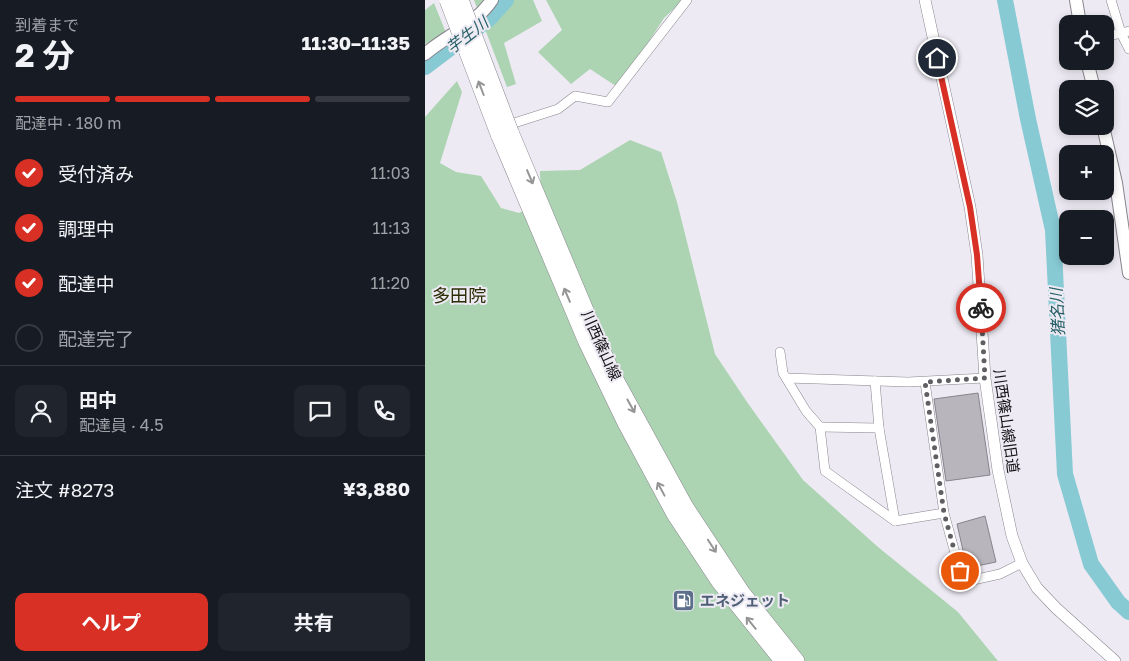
<!DOCTYPE html>
<html lang="ja">
<meta charset="utf-8">
<style>
body{margin:0;font-family:"Golos Text","Noto Sans JP",sans-serif;background:#20242c;color:#f1f3f6;height:100vh;display:flex;flex-direction:column;font-size:19px;white-space:nowrap}
*{box-sizing:border-box;margin:0}
p{font-size:16px;color:#9ea1a6}
.icon{flex:none;width:28px;height:28px;fill:none;stroke:currentColor;stroke-width:2;stroke-linecap:round;stroke-linejoin:round}
.map{position:relative;flex:1;overflow:hidden}
.panel{display:flex;flex-direction:column;background:#171b24;width:425px}
.panel>*{flex:none}
.fabs{position:absolute;left:634px;top:15px;display:grid;gap:10px}
.fabs a{display:grid;place-items:center;width:55px;height:55px;border-radius:10px;background:#171b24;box-shadow:0 2px 8px #0003;font-size:25px}
.pin{position:absolute;display:grid;place-items:center;width:42px;height:42px;color:#fff;margin:-21px;border:2px solid #fff;border-radius:50%;box-shadow:0 1px 5px #0007}
.courier{position:absolute;display:grid;place-items:center;width:50px;height:50px;margin:-25px;border:4px solid #d93025;border-radius:50%;background:#fff;color:#222;box-shadow:0 1px 6px #0007}
.overview em{font-style:normal;font-weight:700}
.overview div{display:flex;flex-direction:column-reverse}
.overview{display:flex;align-items:center;justify-content:space-between;height:85px;padding:0 15px}
h1{font-size:32px;font-weight:700;line-height:38px}
.bar{display:grid;grid-template-columns:repeat(4,1fr);gap:8px 5px;align-content:center;height:60px;padding:0 15px}
.bar i{height:6px;border-radius:4px;background:#363941}
.bar .active{background:#d93025}
.bar p{grid-column:span 4}
.line{display:flex;align-items:center;gap:12px;padding:0 15px;border-top:1px solid #363941}
.line div{flex:1}
.round{display:grid;place-items:center;flex:none;width:52px;height:52px;border-radius:10px;background:#20242c}
ol{padding:0 15px;list-style:none}
li{display:flex;align-items:center;gap:15px;height:55px}
li p{margin-inline-start:auto}
li .icon{padding:5px;border-radius:50%;background:#d93025;color:#fff;stroke-width:4}
li:last-child{color:#9ea1a6}
li i{width:28px;height:28px;border:2px solid #363941;border-radius:50%}
.action{display:flex;gap:10px;margin-top:auto;padding:10px 15px}
.action a{flex:1;height:58px;border-radius:10px;background:#d93025;color:#fff;font-size:20px;font-weight:700;line-height:58px;text-align:center}
.action a+a{background:#20242c;color:#f1f3f6}
main{display:flex;flex:1;min-height:0}
.map>svg:first-child{display:block}
</style>
<main>
<section class="panel">
<div class="overview"><div><h1>2 分</h1><p>到着まで</p></div><em>11:30–11:35</em></div>
<div class="bar"><i class="active"></i><i class="active"></i><i class="active"></i><i></i><p>配達中 · 180 m</p></div>
<ol>
<li><svg class="icon" aria-label="check" viewBox="0 0 24 24"><path d="M5 12l5 5 9-10"/></svg>受付済み<p>11:03</p></li>
<li><svg class="icon" aria-label="check" viewBox="0 0 24 24"><path d="M5 12l5 5 9-10"/></svg>調理中<p>11:13</p></li>
<li><svg class="icon" aria-label="check" viewBox="0 0 24 24"><path d="M5 12l5 5 9-10"/></svg>配達中<p>11:20</p></li>
<li><i></i>配達完了</li>
</ol>
<div class="line" style="height:90px"><a class="round"><svg class="icon" aria-label="person" viewBox="0 0 24 24"><circle cx="12" cy="8" r="4"/><path d="M4 21q1-7 8-7t8 7"/></svg></a><div><b>田中</b><p>配達員 · 4.5</p></div><a class="round"><svg class="icon" aria-label="chat" viewBox="0 0 24 24"><path d="M4 5h16v11H9l-5 4z"/></svg></a><a class="round"><svg class="icon" aria-label="phone" viewBox="0 0 24 24"><path d="M5 4h4l2 5-3 2q2 4 5 5l2-3 5 2v4C11 20 4 13 5 4z"/></svg></a></div>
<div class="line" style="height:65px"><div>注文 #8273</div><b>¥3,880</b></div>
<div class="action"><a>ヘルプ</a><a>共有</a></div>
</section>
<div class="map">
<svg width="704" height="661" viewBox="0 0 704 661">
<rect width="100%" height="100%" fill="#edeaf3"/>
<g fill="#acd4b2">
<path d="M 49,0 L 108,0 L 117,21 L 79,43 L 91,84 L 82,87 Z"/>
<path d="M 121,0 L 258,0 L 239,18 L 194,88 L 165,69 L 146,84 L 113,52 L 137,30 Z"/>
<path d="M 9,3 L 21,33 L 0,44 L 0,10 Z"/>
<path d="M 32,81 L 37,92 L 15,163 L 31,172 L 56,176 L 76,208 L 94,213 L 116,202 L 115,171 L 155,170 L 205,140 L 236,152 L 252,202 L 290,354 L 322,402 L 378,480 L 453,547 L 533,612 L 573,661 L 0,661 L 0,117 Z"/>
</g>
<g fill="none" stroke-linecap="round" stroke-linejoin="round">
<g stroke="#87cad4" stroke-width="16">
<path d="M 580,0 L 603,119 L 628,230 L 640,474 L 666,564 L 693,602 L 704,612"/>
<path d="M 0,67 L 65,18 L 81,0"/>
</g>
</g>
<g fill="#b8b5bd" stroke="#87848c">
<path d="M 553,393 L 565,475 L 521,481 L 509,399 Z"/>
<path d="M 560,516 L 571,562 L 542,568 L 532,524 Z"/>
</g>
<g fill="none" stroke-linecap="round" stroke-linejoin="round">
<defs>
<g id="minor">
<path d="M 686,0 L 696,33 L 704,49"/>
<path d="M 680,37 L 704,31"/>
<path d="M 83,125 L 133,109 L 150,96 L 183,102 L 262,0"/>
<path d="M 355,352 L 358,373 L 381,411 L 395,427 L 400,471 L 470,521 L 519,513"/>
<path d="M 361,378 L 483,382 L 560,378"/>
<path d="M 450,381 L 454,428 L 470,521"/>
<path d="M 500,382 L 519,513 L 535,571 L 548,580 L 575,574 L 597,563"/>
<path d="M 395,427 L 454,428"/>
</g>
<path id="tertiary" d="M 500,0 L 545,207 L 552,255 L 560,378 L 573,470 L 587,536 L 597,563 L 612,588 L 631,608 L 690,661"/>
<g id="secondary">
<path d="M 651,0 L 655,24"/>
<path d="M 0,54 C 22,35 50,25 67,0"/>
<path d="M 662,61 L 669,89"/>
<path d="M 678,126 L 691,183 L 704,273"/>
</g>
<g id="primary">
<path d="M 86,132 L 187,372 L 261,507 L 317,592 L 372,661"/>
<path d="M 73,134 L 161,342 L 200,423 L 249,514 L 294,582 L 357,661"/>
</g>
</defs>
<use href="#minor" stroke="#88858d" stroke-width="10"/>
<use href="#tertiary" stroke="#88858d" stroke-width="12"/>
<use href="#secondary" stroke="#88858d" stroke-width="14"/>
<use href="#primary" stroke="#88858d" stroke-width="16"/>
<use href="#minor" stroke="#fff" stroke-width="9"/>
<use href="#tertiary" stroke="#fff" stroke-width="11"/>
<use href="#secondary" stroke="#fff" stroke-width="12"/>
<use href="#primary" stroke="#fff" stroke-width="15"/>
<defs>
<g id="primary-bridge">
<path d="M 22,0 L 73,134"/>
<path d="M 36,0 L 86,132"/>
</g>
</defs>
<use href="#primary-bridge" stroke="#88858d" stroke-width="16" stroke-linecap="butt"/>
<use href="#primary-bridge" stroke="#fff" stroke-width="15"/>
</g>
<defs><path id="oneway-shaft" d="M-6 0H5M1.5-3L5.5 0L1.5 3" fill="none" stroke-width="1.6" stroke-linecap="round" stroke-linejoin="round" transform="scale(1.25)"/></defs>
<g stroke="#959596">
<use href="#oneway-shaft" transform="translate(56 88) rotate(-111)"/>
<use href="#oneway-shaft" transform="translate(105 177) rotate(67)"/>
<use href="#oneway-shaft" transform="translate(142 295) rotate(-113)"/>
<use href="#oneway-shaft" transform="translate(206 406) rotate(61)"/>
<use href="#oneway-shaft" transform="translate(236 489) rotate(-118)"/>
<use href="#oneway-shaft" transform="translate(287 546) rotate(57)"/>
<use href="#oneway-shaft" transform="translate(326 623) rotate(-129)"/>
</g>
<g fill="none" stroke-linecap="round" stroke-linejoin="round">
<path stroke="#605e63" stroke-width="5" stroke-dasharray="0 9" d="M 535,571 L 519,513 L 500,382 L 560,378 L 556,308"/>
<path stroke="#d93025" stroke-width="6" d="M 512,58 L 545,207 L 552,255 L 556,308"/>
</g>
<defs>
<symbol id="fuel-square" viewBox="-11 -11 22 22"><rect x="-9" y="-9" width="18" height="18" rx="4" fill="#5c6f8a" stroke="#edeaf3"/><path d="M-5.5-6h7V0h2V4h1.3V-2.5L3-4.5l.8-.8L6-3V5H2.5V1h-1V6h-7ZM-4.2-4.7v3.2H.2V-4.7Z" fill="#fff"/></symbol>
</defs>
<g fill-rule="evenodd">
<use href="#fuel-square" x="246" y="588" width="25" height="25"/>
</g>
<g text-anchor="middle" dominant-baseline="central" stroke-width="4" stroke-linejoin="round" paint-order="stroke">
<g font-size="15" fill="#141316" stroke="#edeaf3">
<text transform="translate(177 345) rotate(66)">川西篠山線</text>
<text transform="translate(582 421) rotate(82)">川西篠山線旧道</text>
</g>
<g font-size="15" font-weight="bold" fill="#4e5e75" stroke="#edeaf3" text-anchor="start">
<text x="275" y="600">エネジェット</text>
</g>
<g font-size="16" font-style="italic" fill="#275f66" stroke="#edeaf3">
<text transform="translate(42 35) rotate(-38)">芋生川</text>
<text transform="translate(632 312) rotate(-93)">猪名川</text>
</g>
<g font-size="18" fill="#2b2d04" stroke="#edeaf3">
<text x="34" y="295">多田院</text>
</g>
</g>
</svg>
<div class="fabs">
<a><svg class="icon" aria-label="locate" viewBox="0 0 24 24"><circle cx="12" cy="12" r="6"/><path d="M12 2v4M12 18v4M2 12h4M18 12h4"/></svg></a>
<a><svg class="icon" aria-label="layers" viewBox="0 0 24 24"><path d="M12 4l9 5-9 5-9-5zM3 14l9 5 9-5"/></svg></a>
<a>+</a>
<a>−</a>
</div>
<div class="pin" style="left:535px;top:571px;background:#ea580c"><svg class="icon" aria-label="bag" viewBox="0 0 24 24"><path d="M5 8h14l-1 12H6zM9 8a3 3 0 0 1 6 0"/></svg></div>
<div class="pin" style="left:512px;top:58px;background:#1f2937"><svg class="icon" aria-label="home" viewBox="0 0 24 24"><path d="M3 11l9-7 9 7M6 9v11h12V9"/></svg></div>
<div class="courier" style="left:556px;top:308px"><svg class="icon" aria-label="bike" viewBox="0 0 24 24"><circle cx="6" cy="16" r="4"/><circle cx="18" cy="16" r="4"/><path d="M6 16l4-8h5l3 8M10 8l3 8H6M13 5h3"/></svg></div>
</div>
</main>
